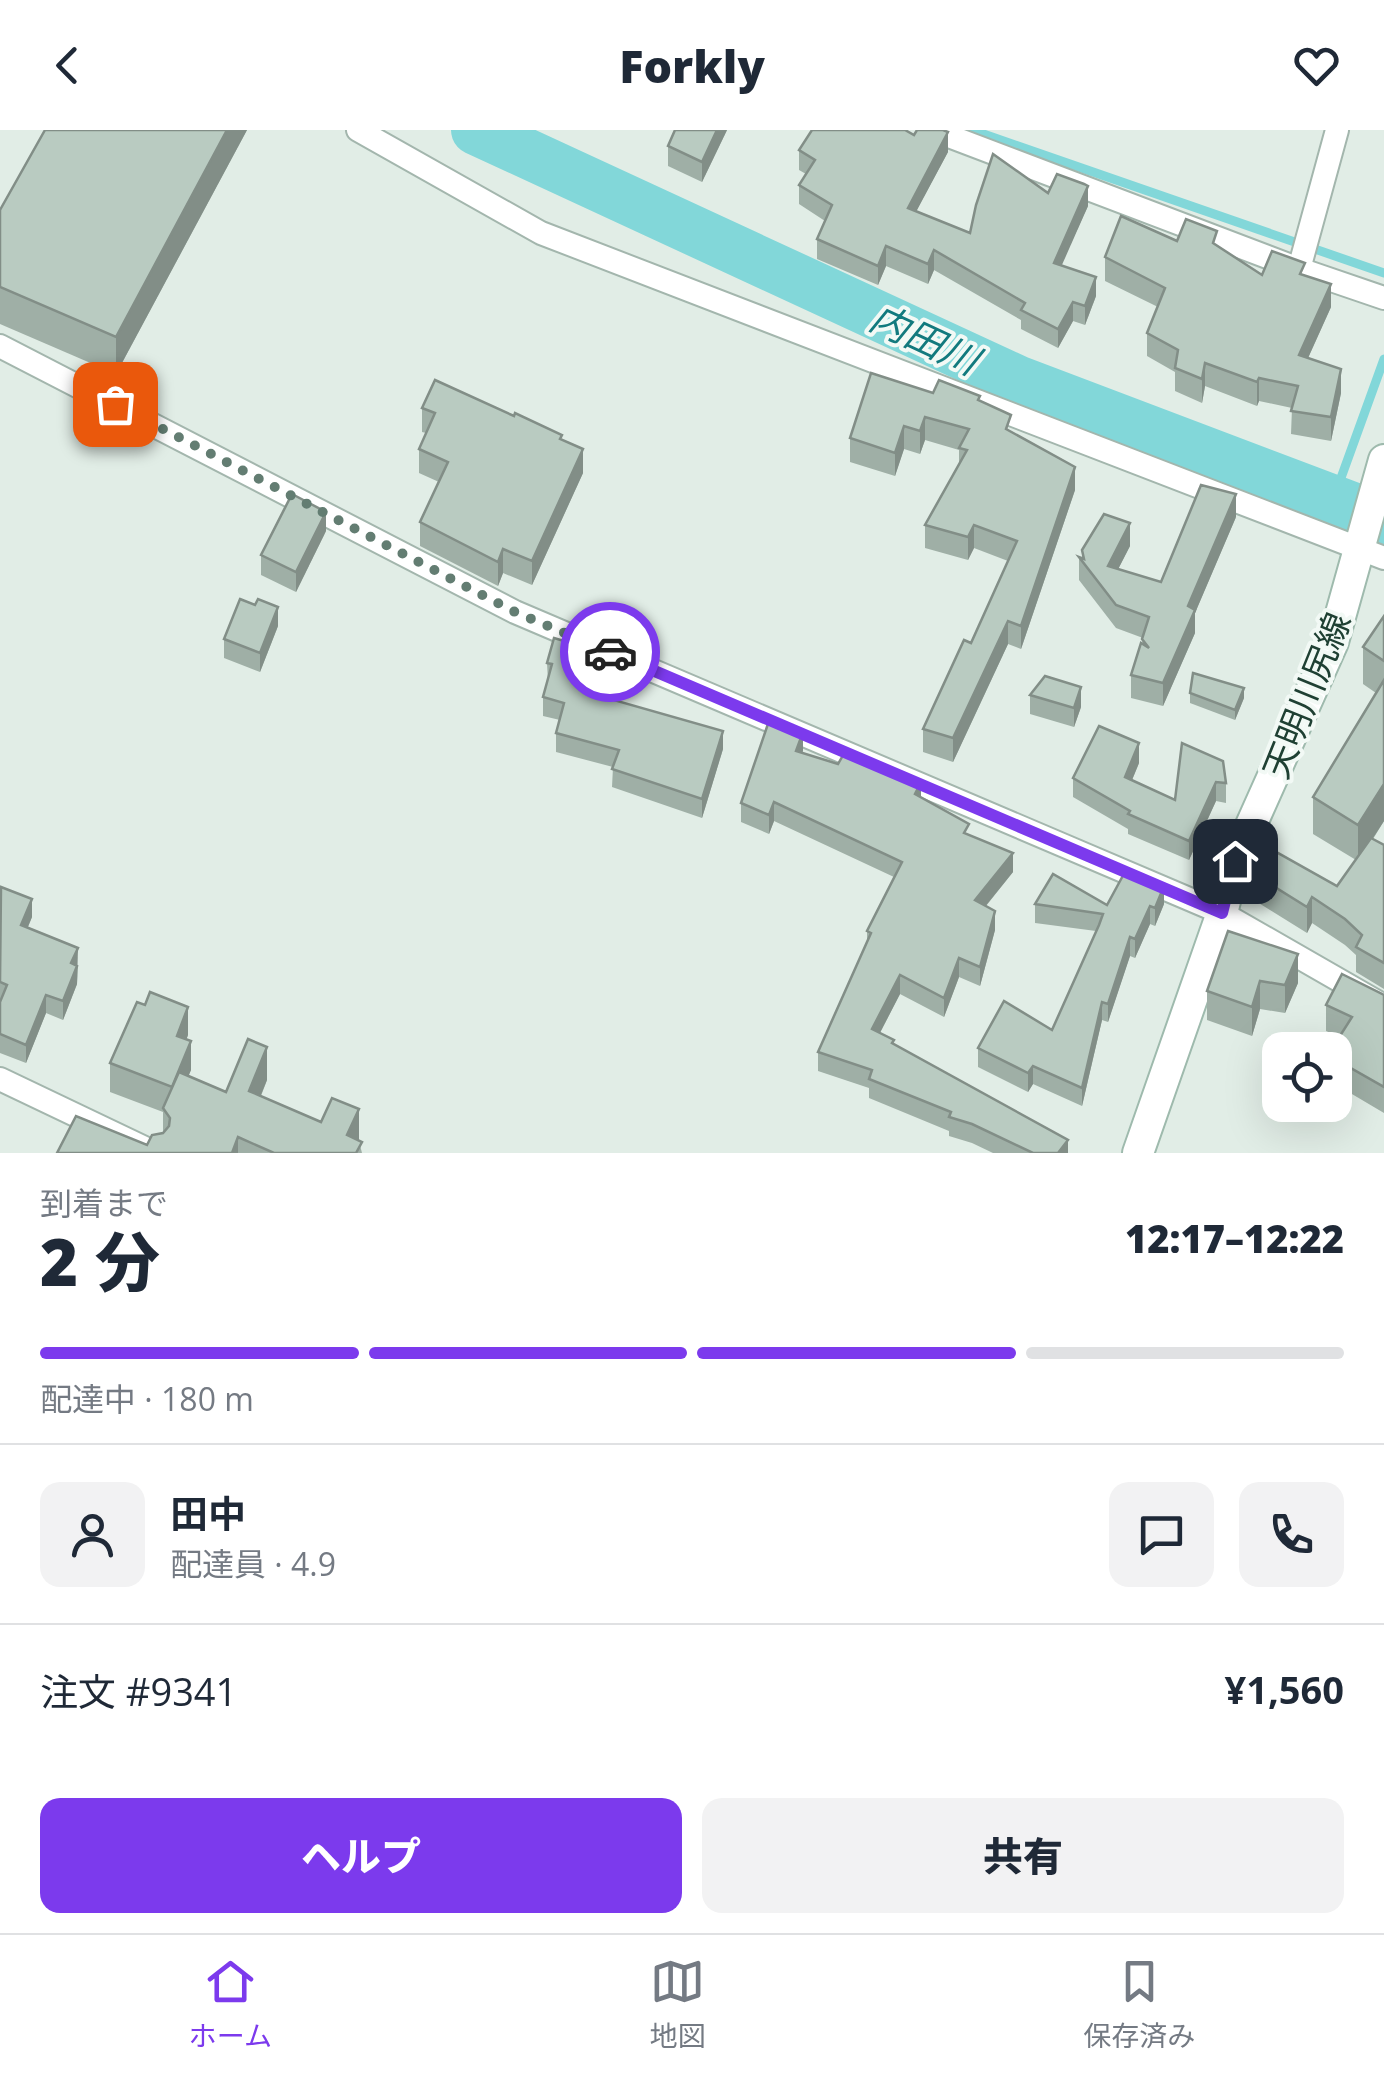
<!DOCTYPE html>
<html lang="ja">
<meta charset="utf-8">
<style>
body{margin:0;font-family:"Open Sans","Noto Sans JP",sans-serif;background:#f2f2f3;color:#1f2937;height:100vh;display:flex;flex-direction:column;font-size:38px;white-space:nowrap}
*{box-sizing:border-box;margin:0}
p{font-size:32px;color:#747a83}
.icon{flex:none;width:55px;height:55px;fill:none;stroke:currentColor;stroke-width:2;stroke-linecap:round;stroke-linejoin:round}
.map{position:relative;height:1023px;overflow:hidden}
.details{display:flex;flex-direction:column;background:#fff;flex:1}
.details>*{flex:none}
.controls{position:absolute;left:1262px;top:902px;display:grid;gap:20px}
.controls a{display:grid;place-items:center;width:90px;height:90px;border-radius:20px;background:#fff;box-shadow:0 10px 40px #0002;font-size:50px}
.pin{position:absolute;display:grid;place-items:center;width:85px;height:85px;color:#fff;margin:-42px;border-radius:20px;box-shadow:0 5px 15px #0006}
.courier{position:absolute;display:grid;place-items:center;width:100px;height:100px;margin:-50px;border:8px solid #7c3aed;border-radius:50%;background:#fff;color:#222;box-shadow:0 2px 12px #0007}
.summary em{font-style:normal;font-weight:800}
.summary div{display:flex;flex-direction:column-reverse}
.summary{display:flex;align-items:center;justify-content:space-between;height:170px;padding:0 40px}
h1{font-size:65px;font-weight:800;line-height:75px}
.bar{display:grid;grid-template-columns:repeat(4,1fr);gap:15px 10px;align-content:center;height:120px;padding:0 40px}
.bar i{height:12px;border-radius:8px;background:#e0e1e3}
.bar .selected{background:#7c3aed}
.bar p{grid-column:span 4}
.line{display:flex;align-items:center;gap:25px;padding:0 40px;border-top:2px solid #e0e1e3}
.line div{flex:1}
.round{display:grid;place-items:center;flex:none;width:105px;height:105px;border-radius:20px;background:#f2f2f3}
.action{display:flex;gap:20px;margin-top:auto;padding:20px 40px}
.action a{flex:1;height:115px;border-radius:20px;background:#7c3aed;color:#fff;font-size:40px;font-weight:800;line-height:115px;text-align:center}
.action a+a{background:#f2f2f3;color:#1f2937}
header{display:flex;justify-content:space-between;align-items:center;height:130px;padding:0 40px;background:#fff;font-size:45px;font-weight:800}
.tab-bar{display:flex;justify-content:space-around;align-items:center;height:140px;border-top:2px solid #e0e1e3;background:#fff;font-size:28px;color:#747a83}
.tab-bar a{display:grid;justify-items:center;gap:5px}
.tab-bar .selected{color:#7c3aed}
.map>svg:first-child{display:block}
</style>
<header><svg class="icon" aria-label="back" viewBox="0 0 24 24"><path d="M15 5l-7 7 7 7"/></svg>Forkly<svg class="icon" aria-label="heart" viewBox="0 0 24 24"><path d="M12 20l-8-8c-3-5 5-10 8-4 3-6 11-1 8 4z"/></svg></header>
<div class="map">
<svg width="1384" height="1023" viewBox="0 0 1384 1023">
<rect width="100%" height="100%" fill="#e1ede6"/>
<g fill="none" stroke-linecap="round" stroke-linejoin="round">
<g stroke="#82d7d9" stroke-width="9">
<path d="M 972,0 L 1384,143"/>
<path d="M 1333,370 L 1384,229"/>
</g>
<path stroke="#82d7d9" stroke-width="50" d="M 476,0 L 1019,251 L 1384,389"/>
<defs>
<g id="street">
<path d="M 358,0 L 541,103 L 1384,428"/>
<path d="M 933,0 L 1299,139 L 1384,168"/>
<path d="M 1299,139 L 1337,0"/>
<path d="M 0,216 L 515,482 L 1222,783 L 1384,876"/>
<path d="M 0,949 L 155,1023"/>
</g>
<path id="secondary" d="M 1138,1023 L 1222,783 L 1235,731 L 1333,512 L 1384,330"/>
</defs>
<use href="#street" stroke="#a3b6ad" stroke-width="26"/>
<use href="#secondary" stroke="#9ebaad" stroke-width="34"/>
<use href="#street" stroke="#fff" stroke-width="22"/>
<use href="#secondary" stroke="#fff" stroke-width="30"/>
</g>
<g fill="#9fafa6">
<path d="M 45,0 L 247,0 L 116,244 L 0,194 L 0,80 Z"/>
<path d="M 675,0 L 727,0 L 702,52 L 668,36 L 668,16 Z"/>
<path d="M 810,0 L 905,0 L 948,22 L 916,81 L 970,103 L 1048,63 L 1088,76 L 1061,135 L 1096,166 L 1085,195 L 1073,191 L 1058,218 L 1021,199 L 1021,190 L 934,140 L 928,154 L 886,136 L 878,155 L 817,129 L 817,109 L 825,91 L 799,74 L 799,55 L 806,44 L 799,40 L 799,20 L 812,0 Z"/>
<path d="M 1217,116 L 1262,145 L 1305,145 L 1331,177 L 1308,228 L 1341,263 L 1331,311 L 1291,304 L 1292,278 L 1259,271 L 1257,276 L 1205,256 L 1202,273 L 1175,261 L 1175,242 L 1147,226 L 1147,203 L 1158,177 L 1105,151 L 1105,127 Z"/>
<path d="M 933,263 L 980,271 L 1011,302 L 1075,360 L 1021,519 L 1008,514 L 953,632 L 923,622 L 923,599 L 971,513 L 1008,431 L 974,418 L 968,430 L 925,418 L 925,395 L 959,334 L 959,320 L 925,310 L 920,324 L 904,319 L 895,346 L 850,332 L 850,308 Z"/>
<path d="M 422,278 L 562,310 L 583,343 L 532,455 L 503,443 L 498,456 L 420,416 L 420,392 L 439,352 L 419,343 L 419,319 L 426,303 L 422,302 Z"/>
<path d="M 1236,387 L 1195,483 L 1195,503 L 1163,576 L 1131,568 L 1131,545 L 1142,514 L 1143,508 L 1116,498 L 1079,450 L 1079,427 L 1082,428 L 1082,420 L 1130,416 L 1118,439 L 1161,452 Z"/>
<path d="M 326,401 L 296,462 L 261,445 L 261,425 Z"/>
<path d="M 1384,486 L 1384,691 L 1373,709 L 1384,715 L 1384,859 L 1356,842 L 1356,825 L 1345,815 L 1312,793 L 1307,803 L 1249,767 L 1249,741 L 1337,756 L 1356,730 L 1313,704 L 1313,667 L 1376,563 L 1363,554 L 1363,517 Z"/>
<path d="M 278,496 L 260,542 L 224,528 L 224,509 Z"/>
<path d="M 547,533 L 584,535 L 581,544 L 615,570 L 723,619 L 702,688 L 612,657 L 613,637 L 556,622 L 556,603 L 560,590 L 543,586 L 543,567 L 548,552 Z"/>
<path d="M 1190,563 L 1244,568 L 1235,590 L 1190,573 Z"/>
<path d="M 1030,565 L 1081,577 L 1074,597 L 1030,584 Z"/>
<path d="M 1182,613 L 1226,653 L 1226,673 L 1216,671 L 1189,730 L 1128,704 L 1128,699 L 1073,667 L 1073,648 L 1139,633 L 1132,650 L 1175,670 Z"/>
<path d="M 803,621 L 802,622 L 921,668 L 1013,742 L 986,776 L 995,800 L 980,856 L 959,847 L 944,887 L 900,864 L 880,903 L 894,914 L 1068,1023 L 993,1023 L 972,1013 L 949,1006 L 949,1001 L 869,968 L 869,958 L 818,941 L 818,922 L 867,812 L 867,801 L 894,747 L 774,691 L 769,704 L 741,692 L 741,673 Z"/>
<path d="M 0,760 L 32,787 L 28,797 L 78,836 L 77,854 L 63,890 L 46,883 L 26,933 L 0,923 Z"/>
<path d="M 1035,774 L 1164,774 L 1155,796 L 1150,794 L 1135,828 L 1130,826 L 1108,892 L 1102,890 L 1082,976 L 1033,954 L 1028,962 L 978,937 L 978,918 L 1052,900 L 1096,801 L 1035,793 Z"/>
<path d="M 1228,801 L 1298,853 L 1285,883 L 1260,879 L 1252,906 L 1207,890 L 1207,861 Z"/>
<path d="M 1384,865 L 1384,983 L 1335,954 L 1335,920 L 1340,907 L 1326,901 L 1326,875 Z"/>
<path d="M 188,905 L 186,910 L 191,940 L 188,946 L 226,962 L 267,950 L 261,966 L 359,1011 L 362,1023 L 57,1023 L 147,1015 L 163,1003 L 163,982 L 110,962 L 110,933 Z"/>
</g>
<g fill="#828e87">
<path d="M 227,0 L 247,0 L 116,244 L 116,207 Z"/>
<path d="M 717,0 L 727,0 L 702,52 L 702,32 Z"/>
<path d="M 948,2 L 948,22 L 908,97 L 908,78 Z"/>
<path d="M 1088,56 L 1088,76 L 1054,153 L 1054,133 Z"/>
<path d="M 886,116 L 886,136 L 878,155 L 878,136 Z"/>
<path d="M 934,120 L 934,140 L 928,154 L 928,134 Z"/>
<path d="M 1096,147 L 1096,166 L 1085,195 L 1085,176 Z"/>
<path d="M 1331,154 L 1331,177 L 1299,248 L 1299,225 Z"/>
<path d="M 1073,172 L 1073,191 L 1058,218 L 1058,199 Z"/>
<path d="M 1205,233 L 1205,256 L 1202,273 L 1202,249 Z"/>
<path d="M 1341,239 L 1341,263 L 1331,311 L 1331,287 Z"/>
<path d="M 1259,248 L 1259,271 L 1257,276 L 1257,252 Z"/>
<path d="M 925,287 L 925,310 L 920,324 L 920,301 Z"/>
<path d="M 904,296 L 904,319 L 895,346 L 895,323 Z"/>
<path d="M 583,319 L 583,343 L 532,455 L 532,431 Z"/>
<path d="M 1075,337 L 1075,360 L 1021,519 L 1021,496 Z"/>
<path d="M 1236,364 L 1236,387 L 1195,483 L 1195,503 L 1163,576 L 1163,553 L 1188,476 Z"/>
<path d="M 326,382 L 326,401 L 296,462 L 296,442 Z"/>
<path d="M 1130,393 L 1130,416 L 1108,459 L 1108,436 Z"/>
<path d="M 974,395 L 974,418 L 968,430 L 968,407 Z"/>
<path d="M 503,419 L 503,443 L 498,456 L 498,432 Z"/>
<path d="M 278,477 L 278,496 L 260,542 L 260,523 Z"/>
<path d="M 1008,491 L 1008,514 L 953,632 L 953,608 Z"/>
<path d="M 584,517 L 584,535 L 576,561 L 576,542 Z"/>
<path d="M 1081,557 L 1081,577 L 1074,597 L 1074,578 Z"/>
<path d="M 1244,558 L 1244,568 L 1235,590 L 1235,580 Z"/>
<path d="M 723,601 L 723,619 L 702,688 L 702,669 Z"/>
<path d="M 803,602 L 803,621 L 796,640 L 796,621 Z"/>
<path d="M 1139,613 L 1139,633 L 1125,667 L 1125,647 Z"/>
<path d="M 921,652 L 921,671 L 915,664 Z"/>
<path d="M 1216,652 L 1216,671 L 1189,730 L 1189,711 Z"/>
<path d="M 1384,654 L 1384,691 L 1358,731 L 1358,695 Z"/>
<path d="M 774,672 L 774,691 L 769,704 L 769,685 Z"/>
<path d="M 1013,723 L 1013,742 L 975,789 L 975,770 Z"/>
<path d="M 1164,756 L 1164,774 L 1155,796 L 1155,778 Z"/>
<path d="M 1312,767 L 1312,793 L 1307,803 L 1307,777 Z"/>
<path d="M 32,769 L 32,787 L 21,813 L 21,795 Z"/>
<path d="M 1150,776 L 1150,794 L 1135,828 L 1135,809 Z"/>
<path d="M 995,781 L 995,800 L 980,856 L 980,837 Z"/>
<path d="M 1130,807 L 1130,826 L 1108,892 L 1108,874 Z"/>
<path d="M 78,818 L 77,854 L 63,890 L 63,871 L 71,833 Z"/>
<path d="M 1298,824 L 1298,853 L 1285,883 L 1285,855 Z"/>
<path d="M 959,828 L 959,847 L 944,887 L 944,868 Z"/>
<path d="M 900,845 L 900,864 L 872,918 L 872,899 Z"/>
<path d="M 1260,851 L 1260,879 L 1252,906 L 1252,877 Z"/>
<path d="M 46,865 L 46,883 L 26,933 L 26,915 Z"/>
<path d="M 1102,872 L 1102,890 L 1082,976 L 1082,958 Z"/>
<path d="M 188,877 L 188,905 L 177,934 L 177,906 Z"/>
<path d="M 191,911 L 191,940 L 172,986 L 172,957 Z"/>
<path d="M 267,917 L 267,950 L 249,994 L 249,961 Z"/>
<path d="M 1033,936 L 1033,954 L 1028,962 L 1028,943 Z"/>
<path d="M 359,979 L 359,1011 L 347,1005 Z"/>
<path d="M 238,1007 L 238,1023 L 232,1023 Z"/>
<path d="M 1068,1010 L 1068,1023 L 1058,1023 Z"/>
</g>
<g fill="#b9cbc1" stroke="#828e87" stroke-width="2.5">
<path d="M 45,0 L 227,0 L 116,207 L 0,157 L 0,80 Z"/>
<path d="M 675,0 L 717,0 L 702,32 L 668,16 Z"/>
<path d="M 812,0 L 905,0 L 914,5 L 917,0 L 943,0 L 948,2 L 908,78 L 970,103 L 976,75 L 993,24 L 1048,63 L 1057,44 L 1084,54 L 1088,56 L 1054,133 L 1096,147 L 1085,176 L 1073,172 L 1058,199 L 1021,180 L 1025,173 L 934,120 L 928,134 L 886,116 L 878,136 L 817,109 L 832,75 L 799,55 L 815,30 L 799,20 Z"/>
<path d="M 1121,86 L 1177,111 L 1186,89 L 1217,101 L 1213,113 L 1262,145 L 1272,121 L 1305,133 L 1300,144 L 1331,154 L 1299,225 L 1341,239 L 1331,287 L 1291,281 L 1298,256 L 1259,248 L 1257,252 L 1205,233 L 1202,249 L 1175,238 L 1178,220 L 1147,203 L 1165,158 L 1105,127 Z"/>
<path d="M 871,243 L 933,263 L 939,250 L 980,266 L 978,270 L 1011,285 L 1006,299 L 1075,337 L 1021,496 L 1008,491 L 953,608 L 923,599 L 964,510 L 971,513 L 1017,411 L 974,395 L 968,407 L 925,395 L 967,320 L 959,318 L 969,299 L 925,287 L 920,301 L 904,296 L 895,323 L 850,308 Z"/>
<path d="M 435,250 L 514,286 L 515,283 L 562,305 L 560,309 L 583,319 L 532,431 L 503,419 L 498,432 L 420,392 L 448,332 L 419,319 L 435,283 L 422,278 Z"/>
<path d="M 1201,355 L 1236,364 L 1188,476 L 1195,480 L 1163,553 L 1131,545 L 1141,513 L 1149,518 L 1142,509 L 1149,487 L 1116,475 L 1079,427 L 1084,429 L 1082,420 L 1104,384 L 1130,393 L 1108,436 L 1161,452 Z"/>
<path d="M 292,364 L 326,382 L 296,442 L 261,425 Z"/>
<path d="M 240,469 L 255,475 L 258,469 L 278,477 L 260,523 L 224,509 Z"/>
<path d="M 1384,486 L 1384,531 L 1363,517 Z"/>
<path d="M 554,508 L 584,517 L 576,542 L 615,553 L 610,569 L 723,601 L 702,669 L 612,639 L 619,620 L 556,603 L 564,573 L 543,567 L 552,534 L 547,533 Z"/>
<path d="M 1193,543 L 1244,558 L 1235,580 L 1190,563 Z"/>
<path d="M 1045,546 L 1081,557 L 1074,578 L 1030,565 Z"/>
<path d="M 1384,550 L 1384,654 L 1358,695 L 1313,667 Z"/>
<path d="M 770,588 L 803,602 L 796,621 L 838,634 L 846,620 L 921,652 L 915,664 L 969,694 L 964,703 L 1013,723 L 975,770 L 995,781 L 980,837 L 959,828 L 944,868 L 900,845 L 872,899 L 894,910 L 892,913 L 1068,1010 L 1058,1023 L 1033,1023 L 972,994 L 949,987 L 951,982 L 869,949 L 872,940 L 818,922 L 871,803 L 867,801 L 902,732 L 774,672 L 769,685 L 741,673 Z"/>
<path d="M 1099,596 L 1139,613 L 1125,647 L 1175,670 L 1182,613 L 1223,631 L 1226,653 L 1216,652 L 1189,711 L 1128,684 L 1130,681 L 1073,648 Z"/>
<path d="M 1371,708 L 1384,715 L 1384,833 L 1356,817 L 1362,805 L 1345,789 L 1312,767 L 1307,777 L 1249,741 L 1262,714 L 1337,756 Z"/>
<path d="M 1126,740 L 1164,756 L 1155,778 L 1150,776 L 1135,809 L 1130,807 L 1108,874 L 1102,872 L 1082,958 L 1033,936 L 1028,943 L 978,918 L 1004,871 L 1052,900 L 1099,795 L 1103,784 L 1035,774 L 1053,744 L 1107,775 Z"/>
<path d="M 1,757 L 32,769 L 21,795 L 78,818 L 71,833 L 77,836 L 63,871 L 46,865 L 26,915 L 0,904 L 0,872 L 7,855 L 0,852 Z"/>
<path d="M 1228,801 L 1298,824 L 1285,855 L 1260,851 L 1252,877 L 1207,861 Z"/>
<path d="M 1342,844 L 1384,865 L 1384,957 L 1335,929 L 1335,920 L 1331,920 L 1352,887 L 1326,875 Z"/>
<path d="M 150,862 L 188,877 L 177,906 L 191,911 L 172,957 L 110,933 L 137,872 L 145,875 Z"/>
<path d="M 248,909 L 267,917 L 249,961 L 321,992 L 332,968 L 359,979 L 347,1005 L 362,1012 L 356,1023 L 274,1023 L 238,1007 L 232,1023 L 57,1023 L 76,986 L 147,1015 L 152,1005 L 163,1003 L 169,996 L 170,988 L 163,978 L 179,942 L 226,962 Z"/>
</g>
<g fill="none" stroke-linecap="round" stroke-linejoin="round">
<path stroke="#637d72" stroke-width="10" stroke-dasharray="0 18" d="M 115,274 L 515,482 L 610,522"/>
<path stroke="#7c3aed" stroke-width="12" d="M 610,522 L 1222,783 L 1235,731"/>
</g>
<g text-anchor="middle" dominant-baseline="central" stroke-width="8" stroke-linejoin="round" paint-order="stroke">
<g font-size="35" fill="#1f4033" stroke="#f2f9f5">
<text transform="translate(1306 565) rotate(-68)">天明川尻線</text>
</g>
<g font-size="38" font-style="italic" fill="#127a7e" stroke="#f2f9f5">
<text transform="translate(925 208) rotate(25)">内田川</text>
</g>
</g>
</svg>
<div class="controls">
<a><svg class="icon" aria-label="locate" viewBox="0 0 24 24"><circle cx="12" cy="12" r="6"/><path d="M12 2v4M12 18v4M2 12h4M18 12h4"/></svg></a>
</div>
<div class="pin" style="left:115px;top:274px;background:#ea580c"><svg class="icon" aria-label="bag" viewBox="0 0 24 24"><path d="M5 8h14l-1 12H6zM9 8a3 3 0 0 1 6 0"/></svg></div>
<div class="pin" style="left:1235px;top:731px;background:#1f2937"><svg class="icon" aria-label="home" viewBox="0 0 24 24"><path d="M3 11l9-7 9 7M6 9v11h12V9"/></svg></div>
<div class="courier" style="left:610px;top:522px"><svg class="icon" aria-label="car" viewBox="0 0 24 24"><path d="M5 17H2v-5l4-1 3-4h7l3 4 3 1v5h-3M9 17h6M6 11h13"/><circle cx="7" cy="17" r="2"/><circle cx="17" cy="17" r="2"/></svg></div>
</div>
<section class="details">
<div class="summary"><div><h1>2 分</h1><p>到着まで</p></div><em>12:17–12:22</em></div>
<div class="bar"><i class="selected"></i><i class="selected"></i><i class="selected"></i><i></i><p>配達中 · 180 m</p></div>
<div class="line" style="height:180px"><a class="round"><svg class="icon" aria-label="person" viewBox="0 0 24 24"><circle cx="12" cy="8" r="4"/><path d="M4 21q1-7 8-7t8 7"/></svg></a><div><b>田中</b><p>配達員 · 4.9</p></div><a class="round"><svg class="icon" aria-label="chat" viewBox="0 0 24 24"><path d="M4 5h16v11H9l-5 4z"/></svg></a><a class="round"><svg class="icon" aria-label="phone" viewBox="0 0 24 24"><path d="M5 4h4l2 5-3 2q2 4 5 5l2-3 5 2v4C11 20 4 13 5 4z"/></svg></a></div>
<div class="line" style="height:130px"><div>注文 #9341</div><b>¥1,560</b></div>
<div class="action"><a>ヘルプ</a><a>共有</a></div>
</section>
<nav class="tab-bar">
<a class="selected"><svg class="icon" aria-label="home" viewBox="0 0 24 24"><path d="M3 11l9-7 9 7M6 9v11h12V9"/></svg>ホーム</a>
<a><svg class="icon" aria-label="map" viewBox="0 0 24 24"><path d="M3 6l6-2 6 2 6-2v14l-6 2-6-2-6 2zM9 4v14M15 6v14"/></svg>地図</a>
<a><svg class="icon" aria-label="saved" viewBox="0 0 24 24"><path d="M7 4h10v16l-5-4-5 4z"/></svg>保存済み</a>
</nav>
